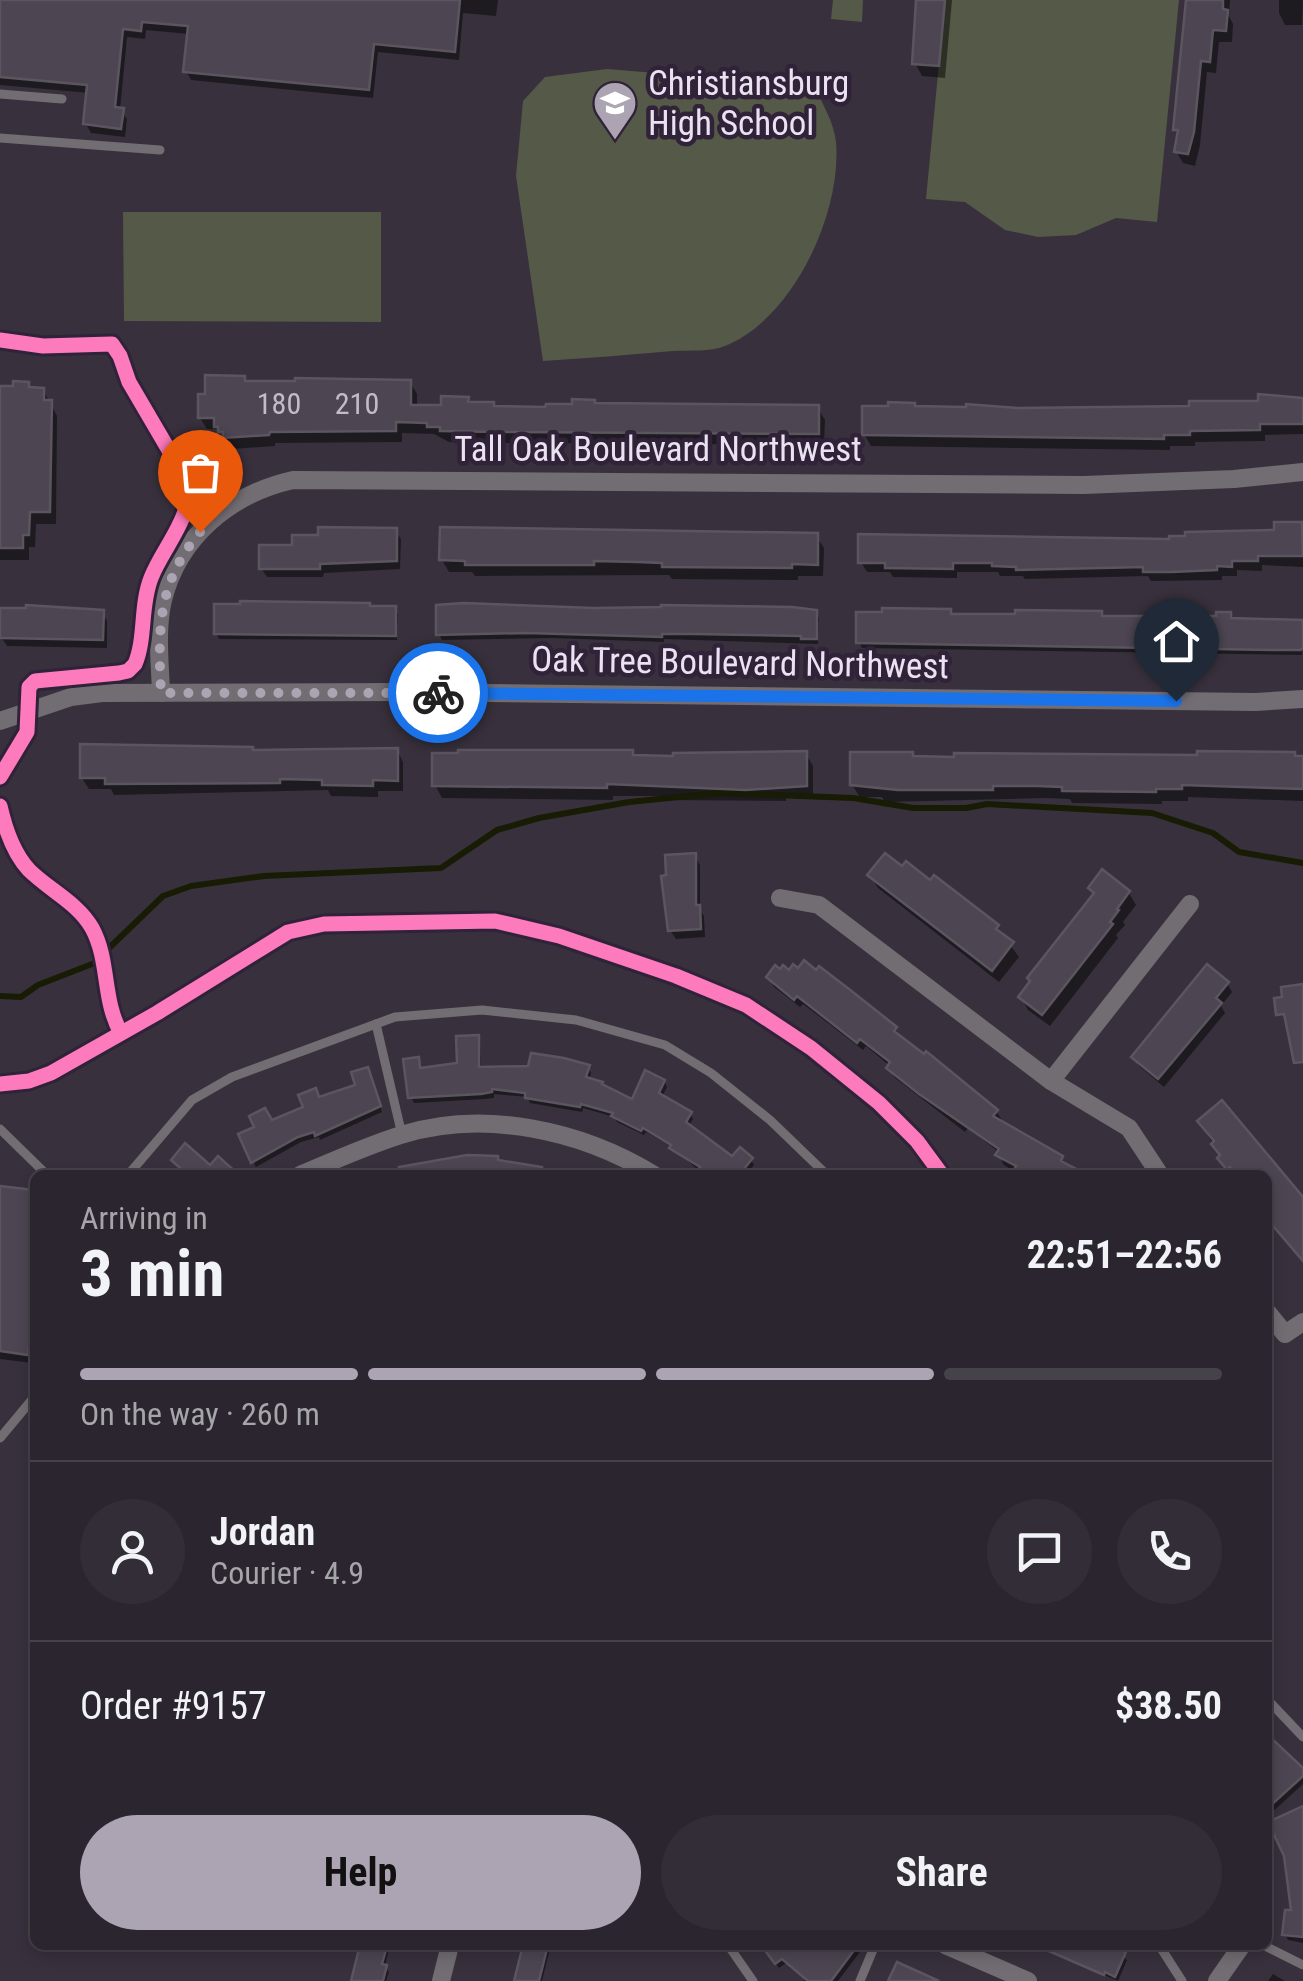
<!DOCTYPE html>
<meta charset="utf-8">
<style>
body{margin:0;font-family:"Roboto Condensed",sans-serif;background:#322d36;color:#f1f3f6;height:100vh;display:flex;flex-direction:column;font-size:38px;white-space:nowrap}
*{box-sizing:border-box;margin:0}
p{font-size:32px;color:#a5a5aa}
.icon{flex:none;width:55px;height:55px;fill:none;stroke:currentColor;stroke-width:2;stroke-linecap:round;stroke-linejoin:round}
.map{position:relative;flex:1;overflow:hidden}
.sheet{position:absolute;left:30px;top:1170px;width:1242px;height:780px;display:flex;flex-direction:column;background:#2a252e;border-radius:15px;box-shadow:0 5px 15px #0003,0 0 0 2px #46424a}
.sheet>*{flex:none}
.pin{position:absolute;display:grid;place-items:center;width:85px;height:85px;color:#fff;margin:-102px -42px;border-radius:50% 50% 50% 0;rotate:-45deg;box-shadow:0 0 10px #0007}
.pin .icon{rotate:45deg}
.courier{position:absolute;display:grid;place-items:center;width:100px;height:100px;margin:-50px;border:8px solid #1a73e8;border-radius:50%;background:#fff;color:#222;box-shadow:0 2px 12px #0007}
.summary em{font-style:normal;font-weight:700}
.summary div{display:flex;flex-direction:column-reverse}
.summary{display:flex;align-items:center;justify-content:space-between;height:170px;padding:0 50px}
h1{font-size:65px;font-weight:700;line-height:75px}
.bar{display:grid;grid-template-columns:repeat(4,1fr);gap:15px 10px;align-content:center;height:120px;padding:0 50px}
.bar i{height:12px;border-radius:8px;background:#46424a}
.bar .on{background:#aca4b2}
.bar p{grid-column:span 4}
.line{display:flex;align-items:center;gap:25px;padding:0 50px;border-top:2px solid #46424a}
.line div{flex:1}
.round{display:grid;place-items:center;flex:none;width:105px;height:105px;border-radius:52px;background:#322d36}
.primary-button{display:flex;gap:20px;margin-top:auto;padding:20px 50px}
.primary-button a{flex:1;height:115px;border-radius:60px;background:#aca4b2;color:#111;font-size:40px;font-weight:700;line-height:115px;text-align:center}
.primary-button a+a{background:#322d36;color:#f1f3f6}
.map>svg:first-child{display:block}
</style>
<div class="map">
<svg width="1303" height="1981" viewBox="0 0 1303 1981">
<rect width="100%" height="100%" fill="#38313d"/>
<g fill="#555947">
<path d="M 833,0 L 863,0 L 862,22 L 831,19 Z"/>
<path d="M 945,0 L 1179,0 L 1157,222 L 1116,218 L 1076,235 L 1038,237 L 1005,230 L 965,202 L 926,199 Z"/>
<path d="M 607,69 L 814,86 C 822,103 834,122 836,142 C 842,212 794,318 725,346 C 710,352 689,350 673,351 C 629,355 586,358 543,361 L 516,176 L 523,101 L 545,77 Z"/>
<path d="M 123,212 L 381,212 L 381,322 L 124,321 Z"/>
</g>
<g fill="#0007">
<path d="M 0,0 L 498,0 L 496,16 L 463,13 L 459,60 L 378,52 L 373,98 L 191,80 L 186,71 L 189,34 L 146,30 L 145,39 L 127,37 L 120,110 L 127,119 L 125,137 L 91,133 L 86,124 L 89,93 L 0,85 Z"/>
<path d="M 919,0 L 952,0 L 945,78 L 922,76 L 915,63 Z"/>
<path d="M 1190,0 L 1230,0 L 1229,16 L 1233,24 L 1232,42 L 1219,42 L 1216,73 L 1207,72 L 1200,145 L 1195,166 L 1183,163 L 1176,151 Z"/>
<path d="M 1279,0 L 1303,0 L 1302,25 L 1285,25 L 1279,13 Z"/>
<path d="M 244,378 L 247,384 L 410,382 L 417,394 L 417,407 L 443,407 L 467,399 L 470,404 L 495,409 L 595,405 L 818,408 L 825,420 L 824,445 L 506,443 L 449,442 L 434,434 L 402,433 L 402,442 L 275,443 L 275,446 L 232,449 L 218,429 L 207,429 L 200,418 Z"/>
<path d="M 28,384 L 31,390 L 43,390 L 57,416 L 56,524 L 36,524 L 35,547 L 29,547 L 29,560 L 0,560 L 0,389 Z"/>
<path d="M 1261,397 L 1303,397 L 1303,434 L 1265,435 L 1265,441 L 1195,442 L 1195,446 L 1170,446 L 1170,450 L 871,446 L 864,434 L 916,409 L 1192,408 L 1260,404 Z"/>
<path d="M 1276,525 L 1303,525 L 1303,567 L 1262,565 L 1262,571 L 1237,570 L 1237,576 L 1222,576 L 1222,580 L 1151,581 L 1148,576 L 1025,579 L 1023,576 L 1000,576 L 998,572 L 957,572 L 957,578 L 893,577 L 890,572 L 867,572 L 861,562 L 1276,532 Z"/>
<path d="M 395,530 L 401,539 L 400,569 L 324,573 L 323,577 L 267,577 L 261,568 L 295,548 Z"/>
<path d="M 816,536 L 824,548 L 823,576 L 798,576 L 798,580 L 672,579 L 669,575 L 475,576 L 472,572 L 449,572 L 442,560 Z"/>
<path d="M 394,609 L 398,614 L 397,640 L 219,639 L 216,633 Z"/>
<path d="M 102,612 L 107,621 L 107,648 L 7,646 L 1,637 Z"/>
<path d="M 815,612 L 819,618 L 818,644 L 664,639 L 664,642 L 553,638 L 442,640 L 439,634 Z"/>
<path d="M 1101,613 L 1103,618 L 1218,618 L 1230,615 L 1233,620 L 1302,623 L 1303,618 L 1302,655 L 862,648 L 859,642 L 952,616 Z"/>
<path d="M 397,750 L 403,762 L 403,791 L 378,791 L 378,797 L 331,796 L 328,790 L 114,795 L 111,789 L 89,789 L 82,778 L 254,752 Z"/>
<path d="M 806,754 L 813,766 L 813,798 L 786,798 L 786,801 L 659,800 L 657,796 L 613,796 L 613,800 L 442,798 L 435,785 L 634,758 Z"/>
<path d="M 956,756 L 1303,756 L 1303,801 L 1188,797 L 1188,801 L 1162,801 L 1162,804 L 1072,803 L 1070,799 L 1045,798 L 885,802 L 882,797 L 860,797 L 852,785 L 914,759 L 956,759 Z"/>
<path d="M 695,856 L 700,865 L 700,910 L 704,916 L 705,937 L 676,939 L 670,930 Z"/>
<path d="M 1102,873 L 1129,893 L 1136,905 L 1123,922 L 1125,925 L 1116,935 L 1118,938 L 1050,1026 L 1028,1010 L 1021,997 L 1095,895 L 1091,888 Z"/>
<path d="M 870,875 L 997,927 L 1019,957 L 999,982 L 878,888 Z"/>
<path d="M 769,978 L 895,1028 L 900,1037 L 996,1111 L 1002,1120 L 1000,1123 L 1062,1158 L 1066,1166 L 1081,1175 L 1018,1175 L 1003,1164 L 1000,1153 L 968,1128 L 965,1132 L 894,1077 L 890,1066 L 866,1046 L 863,1050 L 803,1004 L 800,1007 L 774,987 Z"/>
<path d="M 1227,983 L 1232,992 L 1221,1006 L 1225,1013 L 1164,1087 L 1139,1066 L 1134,1058 Z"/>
<path d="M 477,1038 L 480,1043 L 481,1070 L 588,1067 L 591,1073 L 589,1080 L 633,1102 L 664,1081 L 667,1087 L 662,1097 L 690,1114 L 693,1119 L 688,1127 L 732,1159 L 751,1160 L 754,1165 L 746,1175 L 704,1175 L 672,1147 L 646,1132 L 644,1135 L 617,1122 L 614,1117 L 583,1108 L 582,1112 L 530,1103 L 528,1097 L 494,1094 L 494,1098 L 485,1099 L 414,1103 L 411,1097 L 418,1059 L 421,1070 L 459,1066 Z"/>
<path d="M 370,1075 L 382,1112 L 320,1140 L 319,1137 L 301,1142 L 256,1167 L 241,1135 L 319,1099 L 358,1087 Z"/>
<path d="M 1200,1122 L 1303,1201 L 1303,1261 L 1268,1219 L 1268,1175 L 1231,1175 Z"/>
<path d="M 499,1162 L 567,1175 L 422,1175 Z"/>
<path d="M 0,1188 L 35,1192 L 35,1332 L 32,1363 L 0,1359 Z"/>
<path d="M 1268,1738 L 1303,1771 L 1303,1784 L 1268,1816 Z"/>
<path d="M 1303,1861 L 1303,1943 L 1288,1940 L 1285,1934 L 1294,1913 Z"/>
<path d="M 363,1945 L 390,1945 L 385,1966 L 389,1972 L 386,1981 L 354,1981 Z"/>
<path d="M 523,1945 L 551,1945 L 542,1981 L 514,1981 Z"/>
<path d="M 764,1945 L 855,1945 L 860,1952 L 838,1981 L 803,1981 L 805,1979 L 786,1963 L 779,1968 Z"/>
<path d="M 1033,1945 L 1117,1945 L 1114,1950 L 1127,1960 L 1118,1981 Z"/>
<path d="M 1273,1974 L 1285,1981 L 1268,1981 Z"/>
</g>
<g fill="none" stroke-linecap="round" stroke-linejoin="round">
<g stroke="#181c05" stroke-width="6">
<path d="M 107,950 L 163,896 L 191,886 L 264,876 L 441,868 L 497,830 L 539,818 L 629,802 L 719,793 L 853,798 L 913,808 L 966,808 L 987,804 L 1152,813 L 1213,833 L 1239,852 L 1303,863"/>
<path d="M 0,996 L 21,997 L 38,985 L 92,964"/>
</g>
</g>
<g fill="#4d4652" stroke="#5b555f" stroke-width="2.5">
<path d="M 0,0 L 460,0 L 455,52 L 374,44 L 369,90 L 183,72 L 188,26 L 142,22 L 141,31 L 123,29 L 115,107 L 124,108 L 121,129 L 83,124 L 87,85 L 0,77 Z"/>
<path d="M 916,0 L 945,0 L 939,66 L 912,64 Z"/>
<path d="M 1186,0 L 1223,0 L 1223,9 L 1228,10 L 1226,31 L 1213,30 L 1210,62 L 1201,61 L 1194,132 L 1188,154 L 1174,152 L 1178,130 L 1173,130 Z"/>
<path d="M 205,375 L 245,376 L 245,381 L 295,381 L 295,378 L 411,380 L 411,405 L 441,405 L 441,396 L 469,397 L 468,402 L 494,402 L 494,406 L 545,407 L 546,404 L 572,404 L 572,399 L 595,400 L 595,403 L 819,405 L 819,434 L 498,432 L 440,431 L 440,427 L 427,427 L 427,423 L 396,422 L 396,431 L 270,432 L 269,435 L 223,438 L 223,432 L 218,432 L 218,427 L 214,427 L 214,418 L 198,418 L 198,394 L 205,394 Z"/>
<path d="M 13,381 L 29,382 L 29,387 L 44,388 L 44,400 L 52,400 L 50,512 L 30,512 L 29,535 L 23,535 L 23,548 L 0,548 L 0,386 L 13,386 Z"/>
<path d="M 1258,394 L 1303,398 L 1303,424 L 1260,424 L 1260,430 L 1190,431 L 1190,435 L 1164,435 L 1164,439 L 862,435 L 862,406 L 888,406 L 888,402 L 915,403 L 915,406 L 966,407 L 966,404 L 1018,408 L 1189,406 L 1189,401 L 1258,401 Z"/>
<path d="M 1274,522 L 1302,522 L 1303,556 L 1258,556 L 1258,561 L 1232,561 L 1232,567 L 1217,566 L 1217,570 L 1172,572 L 1143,572 L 1143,567 L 1016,570 L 1016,567 L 992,566 L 992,563 L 953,563 L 953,569 L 885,568 L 885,563 L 858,563 L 858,534 L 1169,539 L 1169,536 L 1185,536 L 1185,532 L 1274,530 Z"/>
<path d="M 318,527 L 397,528 L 397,561 L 320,564 L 320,569 L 259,569 L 259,545 L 292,545 L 292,535 L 318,535 Z"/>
<path d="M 440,527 L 818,533 L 818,565 L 792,564 L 792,568 L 662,567 L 662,563 L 637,562 L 594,561 L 594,565 L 465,565 L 465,561 L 439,560 Z"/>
<path d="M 240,601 L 370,603 L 370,606 L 396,606 L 396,636 L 214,634 L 214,604 L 240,604 Z"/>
<path d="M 464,603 L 594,608 L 661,607 L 661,605 L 792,607 L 817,610 L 817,639 L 801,639 L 801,636 L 694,634 L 662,634 L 662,637 L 527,633 L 436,635 L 436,605 Z"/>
<path d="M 26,605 L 104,610 L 103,640 L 0,638 L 0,608 L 26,608 Z"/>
<path d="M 882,608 L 951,609 L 951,614 L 1015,614 L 1015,610 L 1102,611 L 1102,616 L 1168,616 L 1168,612 L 1185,612 L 1185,616 L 1216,616 L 1216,612 L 1231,612 L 1231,618 L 1303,620 L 1303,647 L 1301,650 L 1274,650 L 856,643 L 856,612 L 882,612 Z"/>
<path d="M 80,744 L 253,747 L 253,750 L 398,748 L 398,781 L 373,780 L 373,786 L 322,785 L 322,780 L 280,779 L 280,783 L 105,784 L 105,778 L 80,778 Z"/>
<path d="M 458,750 L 633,750 L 633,755 L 673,756 L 673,753 L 807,751 L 807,786 L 746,790 L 607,784 L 607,788 L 432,786 L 432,753 L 458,753 Z"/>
<path d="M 1197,751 L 1295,752 L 1295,756 L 1303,756 L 1303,789 L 1182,785 L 1182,789 L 1156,789 L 1156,792 L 1062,791 L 1062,787 L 1036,786 L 993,786 L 993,790 L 898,790 L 850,785 L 850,752 L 913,752 L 913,756 L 954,757 L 954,753 L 1197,755 Z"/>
<path d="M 696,853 L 696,905 L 700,905 L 701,929 L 668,931 L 661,876 L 666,875 L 665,855 Z"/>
<path d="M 885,853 L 902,866 L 906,861 L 930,880 L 934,875 L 999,925 L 996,929 L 1014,942 L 992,971 L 867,875 Z"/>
<path d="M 1102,869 L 1130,891 L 1117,909 L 1119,910 L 1110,922 L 1113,924 L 1042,1015 L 1018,997 L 1030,981 L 1027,978 L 1094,893 L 1088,888 Z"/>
<path d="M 804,960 L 816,970 L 819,966 L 849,989 L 897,1027 L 894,1031 L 924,1054 L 926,1051 L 998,1110 L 993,1116 L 1063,1156 L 1061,1161 L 1088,1175 L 1011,1175 L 1016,1166 L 995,1155 L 999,1149 L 919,1094 L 886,1068 L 890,1062 L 860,1039 L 857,1043 L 797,996 L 794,1000 L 766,977 L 775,965 L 780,969 L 783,965 L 789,970 L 793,964 L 798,968 Z"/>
<path d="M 1207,964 L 1229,982 L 1216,998 L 1222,1003 L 1158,1079 L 1131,1057 Z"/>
<path d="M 1303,984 L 1303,1062 L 1294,1063 L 1284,1014 L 1276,1015 L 1274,998 L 1282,997 L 1281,987 Z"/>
<path d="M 479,1035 L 479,1067 L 528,1066 L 531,1053 L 564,1058 L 590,1065 L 586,1077 L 603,1082 L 602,1084 L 632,1099 L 645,1070 L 665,1080 L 659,1093 L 692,1112 L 686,1122 L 732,1156 L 740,1147 L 753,1158 L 739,1175 L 693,1175 L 700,1167 L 669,1148 L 671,1145 L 643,1128 L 641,1131 L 611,1116 L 613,1113 L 581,1104 L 580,1107 L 525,1098 L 525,1093 L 492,1089 L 492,1092 L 481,1094 L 408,1098 L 403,1059 L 419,1057 L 420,1068 L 457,1063 L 456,1036 Z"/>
<path d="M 368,1067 L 381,1106 L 315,1136 L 314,1132 L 298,1137 L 251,1163 L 238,1134 L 254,1127 L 249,1116 L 265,1108 L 272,1120 L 303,1107 L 298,1095 L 316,1088 L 319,1097 L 355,1085 L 351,1072 Z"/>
<path d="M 1222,1100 L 1303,1197 L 1303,1261 L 1268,1220 L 1268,1175 L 1237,1175 L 1230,1167 L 1227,1170 L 1217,1158 L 1220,1155 L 1211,1144 L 1214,1141 L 1197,1121 Z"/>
<path d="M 185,1143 L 210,1165 L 218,1156 L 239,1175 L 188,1175 L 171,1160 Z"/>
<path d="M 467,1155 L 498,1156 L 498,1160 L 542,1167 L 541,1175 L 400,1175 L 399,1167 Z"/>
<path d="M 0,1186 L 35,1190 L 35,1302 L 28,1355 L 0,1351 Z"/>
<path d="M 1268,1735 L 1303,1768 L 1303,1776 L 1268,1808 Z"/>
<path d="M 1303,1806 L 1303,1937 L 1282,1935 L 1285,1910 L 1291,1910 L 1284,1856 L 1268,1822 Z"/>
<path d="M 360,1945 L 386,1950 L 382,1964 L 387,1965 L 383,1981 L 351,1981 Z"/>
<path d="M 523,1945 L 548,1945 L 539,1981 L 514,1981 Z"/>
<path d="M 761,1945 L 858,1945 L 831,1981 L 808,1981 L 782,1959 L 775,1964 Z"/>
<path d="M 1035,1945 L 1109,1945 L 1126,1952 L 1115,1977 L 1105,1972 L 1104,1975 Z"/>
<path d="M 897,1962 L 939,1981 L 888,1981 Z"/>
</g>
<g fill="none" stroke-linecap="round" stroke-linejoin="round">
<g stroke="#716d73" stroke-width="9">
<path d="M 0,94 L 62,99"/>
<path d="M 0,138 L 160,150"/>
<path d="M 376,1024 L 402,1135"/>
<path d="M 0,1129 L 47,1175"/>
<path d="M 128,1175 L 192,1100 L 232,1077 L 395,1017 L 482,1010 L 576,1020 L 665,1045 L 711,1073 L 770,1120 L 827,1175"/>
<path d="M 0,1438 L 35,1396"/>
<path d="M 1268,1700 L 1303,1737"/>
<path d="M 728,1945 L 753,1981"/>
<path d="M 1159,1945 L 1182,1981"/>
<path d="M 1263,1945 L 1303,1965"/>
<path d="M 860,1981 L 875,1945"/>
</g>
<g stroke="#716d73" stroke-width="18">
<path d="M 161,693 C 160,662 156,630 163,600 C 179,536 231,494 293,480 L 1084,485 L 1234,479 L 1303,472"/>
<path d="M 0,721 L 71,697 L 102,693 L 400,692 L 1256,702 L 1303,699"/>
<path d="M 780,898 L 819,905 L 1051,1081 L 1129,1128 L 1160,1175"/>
<path d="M 1051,1081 L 1190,904"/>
<path d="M 300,1175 C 333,1161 366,1146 401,1135 C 484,1109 581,1130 654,1175"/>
<path d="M 1268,1313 L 1285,1334 L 1303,1322"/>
<path d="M 945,1945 L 1028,1981"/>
<path d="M 441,1981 L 450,1945"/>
<path d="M 1217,1981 L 1242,1945"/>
</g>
<defs>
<g id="cycleway">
<path d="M 0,340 L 43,346 L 112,344 L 120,356 L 129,382 L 184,476 C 200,510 163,546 151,578 C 140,606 146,638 135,664 L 128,671 L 119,673 L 35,681 L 29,687 L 27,732 L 0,777"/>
<path d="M 0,806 C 5,828 13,853 29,870 C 49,890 78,903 92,928 C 110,961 102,1000 121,1033"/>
<path d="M 0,1084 L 29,1081 L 51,1073 L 157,1013 L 288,932 L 324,924 L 495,921 L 559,936 L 676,976 L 746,1005 L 811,1048 L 879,1103 L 917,1141 L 942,1175"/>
</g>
</defs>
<use href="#cycleway" stroke="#2f2239" stroke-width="21"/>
<use href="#cycleway" stroke="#fd7abc" stroke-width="15"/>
</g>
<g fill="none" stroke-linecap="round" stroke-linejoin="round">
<path stroke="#aca4b2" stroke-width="10" stroke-dasharray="0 18" d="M 200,532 C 157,584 158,629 161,693 L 438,693"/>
<path stroke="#1a73e8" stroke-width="12" d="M 438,693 L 1176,701"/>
</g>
<defs>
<symbol id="school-pin" viewBox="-11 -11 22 30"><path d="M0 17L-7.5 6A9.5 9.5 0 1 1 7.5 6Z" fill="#aca4b2" stroke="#2f2239"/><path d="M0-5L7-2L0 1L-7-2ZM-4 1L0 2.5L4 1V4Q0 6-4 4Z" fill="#fff"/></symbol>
</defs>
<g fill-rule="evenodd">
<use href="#school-pin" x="590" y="78" width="50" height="68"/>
</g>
<g text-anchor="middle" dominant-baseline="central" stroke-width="9" stroke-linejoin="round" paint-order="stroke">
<g font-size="30" fill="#c3bbc9">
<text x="279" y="403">180</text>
<text x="357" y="403">210</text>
</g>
<g font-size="35" fill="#eae2f1" stroke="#2f2239" text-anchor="start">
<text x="648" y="83">Christiansburg<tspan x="648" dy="40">High School</tspan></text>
</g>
<g font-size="35" fill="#eae2f1" stroke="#2f2239">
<text x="658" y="449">Tall Oak Boulevard Northwest</text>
<text transform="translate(740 663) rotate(1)">Oak Tree Boulevard Northwest</text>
</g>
</g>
</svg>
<div class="pin" style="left:200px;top:532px;background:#ea580c"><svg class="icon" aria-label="bag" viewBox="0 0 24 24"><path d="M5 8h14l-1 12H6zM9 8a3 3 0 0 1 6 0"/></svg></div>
<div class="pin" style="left:1176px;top:701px;background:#1f2937"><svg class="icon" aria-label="home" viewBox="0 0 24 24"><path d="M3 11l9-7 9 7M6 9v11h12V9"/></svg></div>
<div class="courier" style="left:438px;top:693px"><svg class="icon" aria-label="bike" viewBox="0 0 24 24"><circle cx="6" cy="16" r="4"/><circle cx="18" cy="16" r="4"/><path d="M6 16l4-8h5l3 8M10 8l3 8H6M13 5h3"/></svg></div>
<section class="sheet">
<div class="summary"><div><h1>3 min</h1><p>Arriving in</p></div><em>22:51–22:56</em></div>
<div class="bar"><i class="on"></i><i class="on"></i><i class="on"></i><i></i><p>On the way · 260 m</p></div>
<div class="line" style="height:180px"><a class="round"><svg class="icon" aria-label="person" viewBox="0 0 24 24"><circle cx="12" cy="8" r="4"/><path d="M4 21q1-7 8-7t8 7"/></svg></a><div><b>Jordan</b><p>Courier · 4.9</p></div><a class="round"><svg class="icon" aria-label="chat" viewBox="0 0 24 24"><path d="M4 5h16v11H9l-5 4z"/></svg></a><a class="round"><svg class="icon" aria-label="phone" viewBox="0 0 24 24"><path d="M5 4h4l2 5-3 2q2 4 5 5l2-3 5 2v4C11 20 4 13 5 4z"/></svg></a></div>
<div class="line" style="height:130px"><div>Order #9157</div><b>$38.50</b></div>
<div class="primary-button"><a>Help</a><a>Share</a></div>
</section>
</div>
